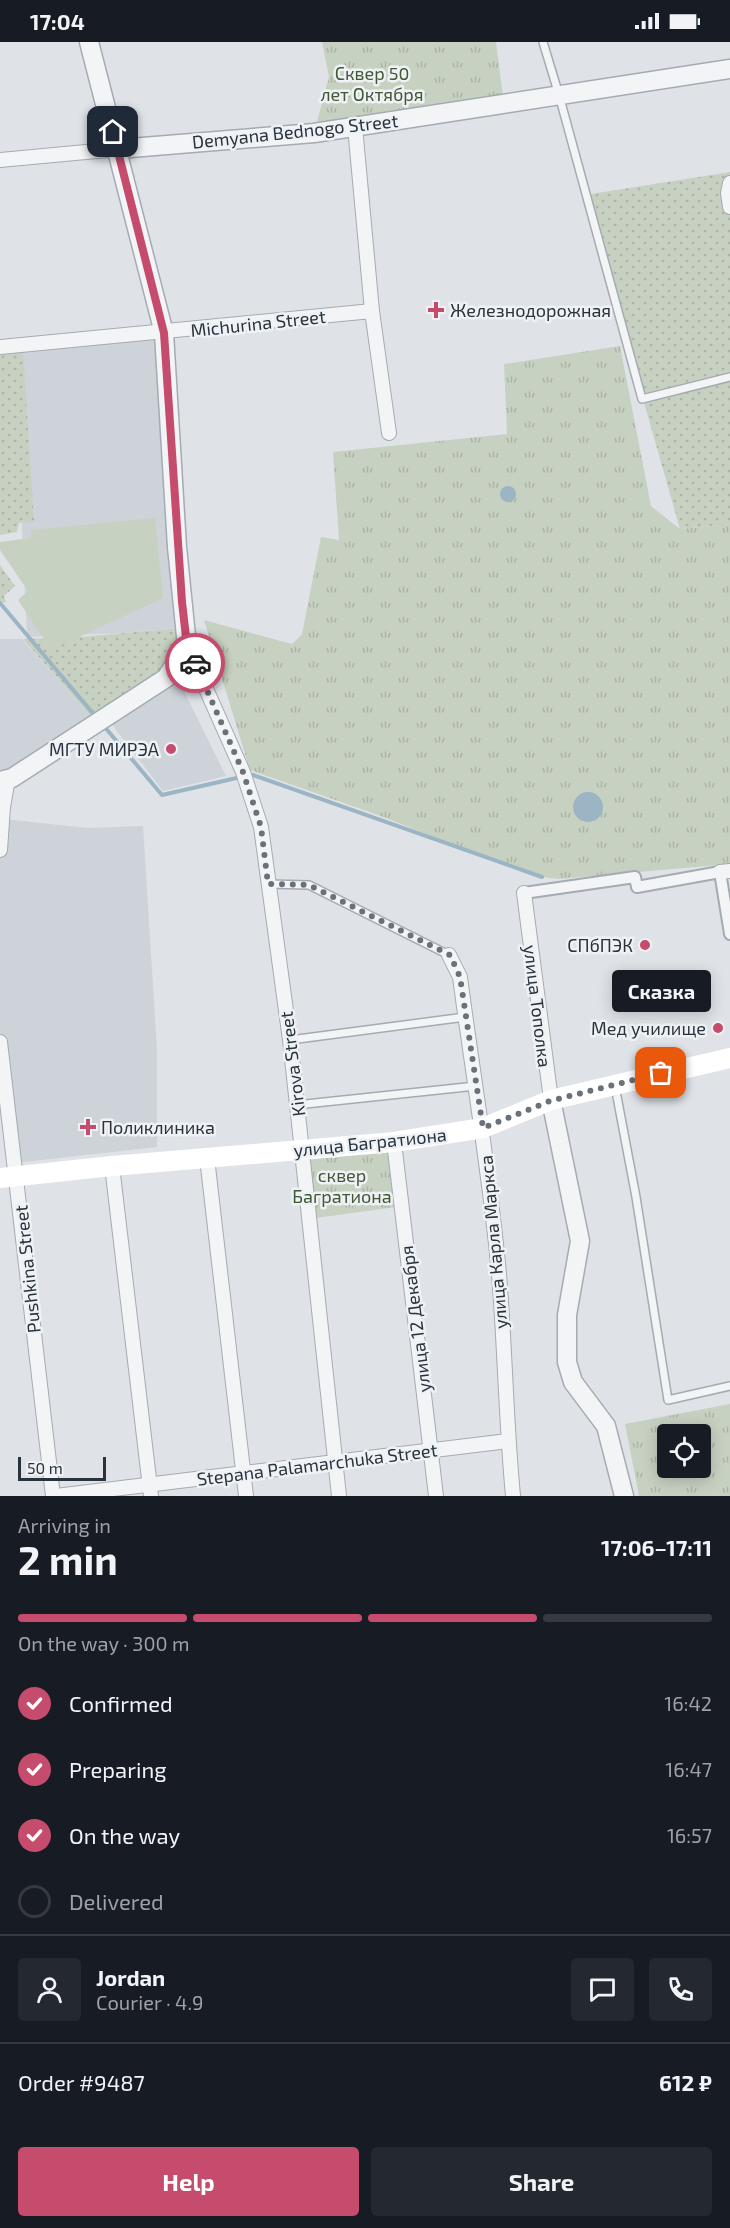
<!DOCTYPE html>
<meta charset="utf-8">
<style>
body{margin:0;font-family:"Exo 2",sans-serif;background:#242831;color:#f1f3f6;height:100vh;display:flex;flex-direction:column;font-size:22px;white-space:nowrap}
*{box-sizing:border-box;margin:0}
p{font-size:20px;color:#9ea1a6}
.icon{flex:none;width:33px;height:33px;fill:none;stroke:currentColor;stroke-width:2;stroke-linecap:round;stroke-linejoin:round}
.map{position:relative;height:1454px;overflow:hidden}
.details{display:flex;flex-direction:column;background:#171b24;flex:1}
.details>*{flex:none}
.fabs{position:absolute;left:657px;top:1382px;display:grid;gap:12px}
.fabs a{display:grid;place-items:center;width:54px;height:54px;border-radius:6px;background:#171b24;box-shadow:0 3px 15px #0003;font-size:30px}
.scale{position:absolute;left:18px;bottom:15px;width:88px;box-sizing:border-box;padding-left:6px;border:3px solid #29333e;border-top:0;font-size:16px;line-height:21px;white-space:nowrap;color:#29333e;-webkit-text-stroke:4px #eff2f5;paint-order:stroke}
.pin{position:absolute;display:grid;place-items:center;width:51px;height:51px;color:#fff;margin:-26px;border-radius:12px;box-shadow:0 3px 9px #0006}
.courier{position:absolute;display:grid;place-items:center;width:60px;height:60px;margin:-30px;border:4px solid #c54c6c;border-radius:50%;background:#fff;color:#222;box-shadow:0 2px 8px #0007}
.bubble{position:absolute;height:42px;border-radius:6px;background:#171b24;box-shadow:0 3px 15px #0003;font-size:20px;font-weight:700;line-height:42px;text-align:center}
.overview em{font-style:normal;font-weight:700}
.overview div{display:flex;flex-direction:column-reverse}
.overview{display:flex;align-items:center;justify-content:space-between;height:102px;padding:0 18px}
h1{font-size:39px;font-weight:700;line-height:45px}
.bar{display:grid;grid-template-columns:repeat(4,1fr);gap:9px 6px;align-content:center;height:72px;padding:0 18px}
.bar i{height:8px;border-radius:4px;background:#363941}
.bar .on{background:#c54c6c}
.bar p{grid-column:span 4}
.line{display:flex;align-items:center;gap:15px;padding:0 18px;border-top:2px solid #363941}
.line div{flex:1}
.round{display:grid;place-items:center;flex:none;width:63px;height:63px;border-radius:6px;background:#242831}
ol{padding:0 18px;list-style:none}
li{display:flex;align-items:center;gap:18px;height:66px}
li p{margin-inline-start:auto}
li .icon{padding:6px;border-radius:50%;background:#c54c6c;color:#fff;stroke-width:4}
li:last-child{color:#9ea1a6}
li i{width:33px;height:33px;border:3px solid #363941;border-radius:50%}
.action{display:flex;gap:12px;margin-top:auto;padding:12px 18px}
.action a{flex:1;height:69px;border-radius:6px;background:#c54c6c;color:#fff;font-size:24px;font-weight:700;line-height:69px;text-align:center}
.action a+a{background:#242831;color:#f1f3f6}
.status{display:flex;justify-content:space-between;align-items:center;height:42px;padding:0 30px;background:#171b24;direction:ltr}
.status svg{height:16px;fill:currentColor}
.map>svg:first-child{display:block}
</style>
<div class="status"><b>17:04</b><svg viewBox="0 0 49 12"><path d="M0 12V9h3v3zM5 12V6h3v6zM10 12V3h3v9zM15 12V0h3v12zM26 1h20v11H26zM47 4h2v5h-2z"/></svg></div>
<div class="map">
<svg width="730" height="1454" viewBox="0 0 730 1454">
<defs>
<pattern id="grass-dots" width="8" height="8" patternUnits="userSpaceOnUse" patternTransform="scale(1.5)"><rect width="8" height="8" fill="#c7d1c1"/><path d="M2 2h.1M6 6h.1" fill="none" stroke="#abb4a7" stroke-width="1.8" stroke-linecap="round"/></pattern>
<pattern id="park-tufts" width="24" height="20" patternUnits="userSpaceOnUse" patternTransform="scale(1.5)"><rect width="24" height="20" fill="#c7d1c1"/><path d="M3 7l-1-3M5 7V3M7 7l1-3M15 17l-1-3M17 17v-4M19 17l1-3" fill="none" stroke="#abb4a7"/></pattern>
</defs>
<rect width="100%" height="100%" fill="#dfe3e8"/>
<g fill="#ced3d9">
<path d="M 158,292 L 180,586 L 124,591 L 27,595 L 19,423 L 0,310 Z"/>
<path d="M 0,597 L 22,597 L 97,681 L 12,736 L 3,777 L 87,786 L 143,784 L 157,1008 L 157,1105 L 15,1121 L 0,1000 Z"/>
<path d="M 178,637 L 226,734 L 163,749 L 110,680 Z"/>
</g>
<g fill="url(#grass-dots)">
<path d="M 730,130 L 730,482 L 680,487 L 585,153 Z"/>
<path d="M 23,308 L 34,480 L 19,481 L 17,490 L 0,493 L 0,309 Z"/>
<path d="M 0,523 L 15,544 L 4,554 L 6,560 L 0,561 Z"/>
<path d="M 182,586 L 183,604 L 166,634 L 97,681 L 23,597 L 79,595 Z"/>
</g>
<g fill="url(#park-tufts)" fill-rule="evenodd">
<path d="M 322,0 L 496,0 L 504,62 L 314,91 L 329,35 Z"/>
<path d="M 620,304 L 651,464 L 680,487 L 730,482 L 730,822 L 559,837 L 533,834 L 378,773 L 250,728 L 204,578 L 292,602 L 302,592 L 321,495 L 339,498 L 333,410 L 507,392 L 504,322 Z"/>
<path d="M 387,1107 L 396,1165 L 316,1176 L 308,1118 Z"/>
<path d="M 730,1362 L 730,1454 L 639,1454 L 625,1382 ZM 668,1392 L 700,1392 L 700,1425 L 668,1425 Z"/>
</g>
<path fill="#c7d1c1" d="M 155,476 L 163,556 L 51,608 L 18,558 L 28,549 L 0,508 L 0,500 L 31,496 L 31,488 Z"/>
<g fill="#9cb5c5">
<circle cx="508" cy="452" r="8"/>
<circle cx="588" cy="765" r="15"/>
</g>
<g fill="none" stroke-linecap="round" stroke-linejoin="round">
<g stroke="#9cb5c5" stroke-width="4">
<path d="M 0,561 L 96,675"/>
<path d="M 103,683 L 162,753 L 241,735"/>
<path d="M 248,734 L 253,733 L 542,835"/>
</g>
<defs>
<g id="service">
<path d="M 543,0 L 559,53 L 642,357 L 730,335"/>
<path d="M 268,842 L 309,843 L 449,913"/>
<path d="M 290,998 L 465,975"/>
<path d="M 615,1044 L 636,1155 L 668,1358 L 730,1344"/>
<path d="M 296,1063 L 476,1044"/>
</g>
<path id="pedestrian" d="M 524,851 L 635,835 L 637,845 L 720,830 L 730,892"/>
<g id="minor">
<path d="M 355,85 L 372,269 L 389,391"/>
<path d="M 0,118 L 118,107"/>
<path d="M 730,141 L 728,151 L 730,165"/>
<path d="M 0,305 L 372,269"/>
<path d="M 187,604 L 243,730 L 261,785 L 290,998 L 339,1454"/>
<path d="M 0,808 L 3,765 L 8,737"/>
<path d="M 720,830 L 730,829"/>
<path d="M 524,851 L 551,1058"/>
<path d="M 449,913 L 460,935 C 473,1034 490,1132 499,1232 C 505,1306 506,1380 513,1454"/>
<path d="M 0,1000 L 53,1454"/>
<path d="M 394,1100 L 436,1454"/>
<path d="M 207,1116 L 246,1454"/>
<path d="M 112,1124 L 151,1454"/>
<path d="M 56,1454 L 508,1399"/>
</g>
<g id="tertiary">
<path d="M 118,107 L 314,91 L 730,27"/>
<path d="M 0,739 L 12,736 L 166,636 L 187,604 L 177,505 L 164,291 L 89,0"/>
<path d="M 551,1058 L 580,1199 L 567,1273 L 567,1320 L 573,1340 L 606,1384 L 624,1454"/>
</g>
</defs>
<use href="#service" stroke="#a5abb2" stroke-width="10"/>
<use href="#pedestrian" stroke="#a5abb2" stroke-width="14"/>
<use href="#minor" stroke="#a5abb2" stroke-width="16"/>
<use href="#tertiary" stroke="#a5abb2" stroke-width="21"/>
<use href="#service" stroke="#f2f4f6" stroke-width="7"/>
<use href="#pedestrian" stroke="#f2f4f6" stroke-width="10"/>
<use href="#minor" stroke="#f2f4f6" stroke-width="14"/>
<use href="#tertiary" stroke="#f2f4f6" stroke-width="18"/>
<path stroke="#fff" stroke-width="20" d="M 0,1136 L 112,1124 L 394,1100 L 483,1086 L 551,1058 L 730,1016"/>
</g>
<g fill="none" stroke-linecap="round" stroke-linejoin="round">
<path stroke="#69717a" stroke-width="6" stroke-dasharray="0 10.8" d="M 195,621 L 243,730 L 261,785 L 268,842 L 309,843 L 450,913 L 460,935 L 483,1086 L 550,1059 L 661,1031"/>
<path stroke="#c54c6c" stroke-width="8" d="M 113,90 L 164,291 L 182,560 L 187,604 L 195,621"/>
</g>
<g fill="#c54c6c" stroke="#eff2f5" stroke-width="2">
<path d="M433 259h6v6h6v6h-6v6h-6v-6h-6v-6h6z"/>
<circle cx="171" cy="707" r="6"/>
<circle cx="645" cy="903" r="6"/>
<circle cx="718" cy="986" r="6"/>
<path d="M85 1076h6v6h6v6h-6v6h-6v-6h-6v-6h6z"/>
</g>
<g text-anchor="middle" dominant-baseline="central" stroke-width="5" stroke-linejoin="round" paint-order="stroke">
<g font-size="18" fill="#415837" stroke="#eff2f5">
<text x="372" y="31">Сквер 50<tspan x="372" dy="21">лет Октября</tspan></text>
<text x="342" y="1133">сквер<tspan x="342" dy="21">Багратиона</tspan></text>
</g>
<g font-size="18" fill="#29333e" stroke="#eff2f5">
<text transform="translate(295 89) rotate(-6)">Demyana Bednogo Street</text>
<text transform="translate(258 281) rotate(-6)">Michurina Street</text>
<text transform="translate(538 964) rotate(83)">улица Тополка</text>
<text transform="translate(292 1022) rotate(-97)">Kirova Street</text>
<text transform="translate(370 1100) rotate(-6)">улица Багратиона</text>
<text transform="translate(493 1200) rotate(-95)">улица Карла Маркса</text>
<text transform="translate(27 1227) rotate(-96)">Pushkina Street</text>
<text transform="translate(415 1277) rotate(-97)">улица 12 Декабря</text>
<text transform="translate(317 1422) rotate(-7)">Stepana Palamarchuka Street</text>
</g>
<g font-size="18" fill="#29333e" stroke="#eff2f5" text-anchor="end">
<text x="450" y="268" text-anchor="start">Железнодорожная</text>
<text x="159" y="707">МГТУ МИРЭА</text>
<text x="633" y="903">СПбПЭК</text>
<text x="706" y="986">Мед училище</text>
<text x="101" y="1085" text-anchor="start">Поликлиника</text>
</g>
</g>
</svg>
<div class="fabs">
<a><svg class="icon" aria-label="locate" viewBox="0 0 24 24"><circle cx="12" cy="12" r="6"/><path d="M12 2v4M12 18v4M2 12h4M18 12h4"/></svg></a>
</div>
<div class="scale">50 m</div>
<div class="pin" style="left:661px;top:1031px;background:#ea580c"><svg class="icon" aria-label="bag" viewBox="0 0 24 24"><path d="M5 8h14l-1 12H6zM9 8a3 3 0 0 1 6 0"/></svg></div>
<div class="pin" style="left:113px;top:90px;background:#1f2937"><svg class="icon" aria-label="home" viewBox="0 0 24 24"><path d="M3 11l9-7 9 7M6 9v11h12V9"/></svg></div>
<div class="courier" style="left:195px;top:621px"><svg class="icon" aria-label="car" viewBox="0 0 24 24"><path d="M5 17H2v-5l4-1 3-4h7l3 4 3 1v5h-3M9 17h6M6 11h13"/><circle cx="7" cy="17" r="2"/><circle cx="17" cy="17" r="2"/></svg></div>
<div class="bubble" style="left:612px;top:928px;width:99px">Сказка</div>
</div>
<section class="details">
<div class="overview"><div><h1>2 min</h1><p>Arriving in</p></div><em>17:06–17:11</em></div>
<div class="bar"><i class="on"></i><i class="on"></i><i class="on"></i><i></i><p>On the way · 300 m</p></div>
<ol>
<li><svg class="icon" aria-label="check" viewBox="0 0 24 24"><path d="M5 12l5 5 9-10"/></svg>Confirmed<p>16:42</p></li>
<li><svg class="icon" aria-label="check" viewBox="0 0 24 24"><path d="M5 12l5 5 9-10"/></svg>Preparing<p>16:47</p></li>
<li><svg class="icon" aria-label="check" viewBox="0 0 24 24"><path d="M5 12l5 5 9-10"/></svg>On the way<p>16:57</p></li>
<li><i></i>Delivered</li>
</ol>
<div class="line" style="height:108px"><a class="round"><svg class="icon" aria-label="person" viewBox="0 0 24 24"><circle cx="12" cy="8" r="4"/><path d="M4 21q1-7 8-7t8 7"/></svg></a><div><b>Jordan</b><p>Courier · 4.9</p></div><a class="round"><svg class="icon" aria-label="chat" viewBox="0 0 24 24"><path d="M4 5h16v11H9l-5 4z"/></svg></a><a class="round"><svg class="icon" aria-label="phone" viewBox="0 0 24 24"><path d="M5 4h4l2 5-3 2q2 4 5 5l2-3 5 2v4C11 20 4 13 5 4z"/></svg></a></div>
<div class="line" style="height:78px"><div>Order #9487</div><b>612 ₽</b></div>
<div class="action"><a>Help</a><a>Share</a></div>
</section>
